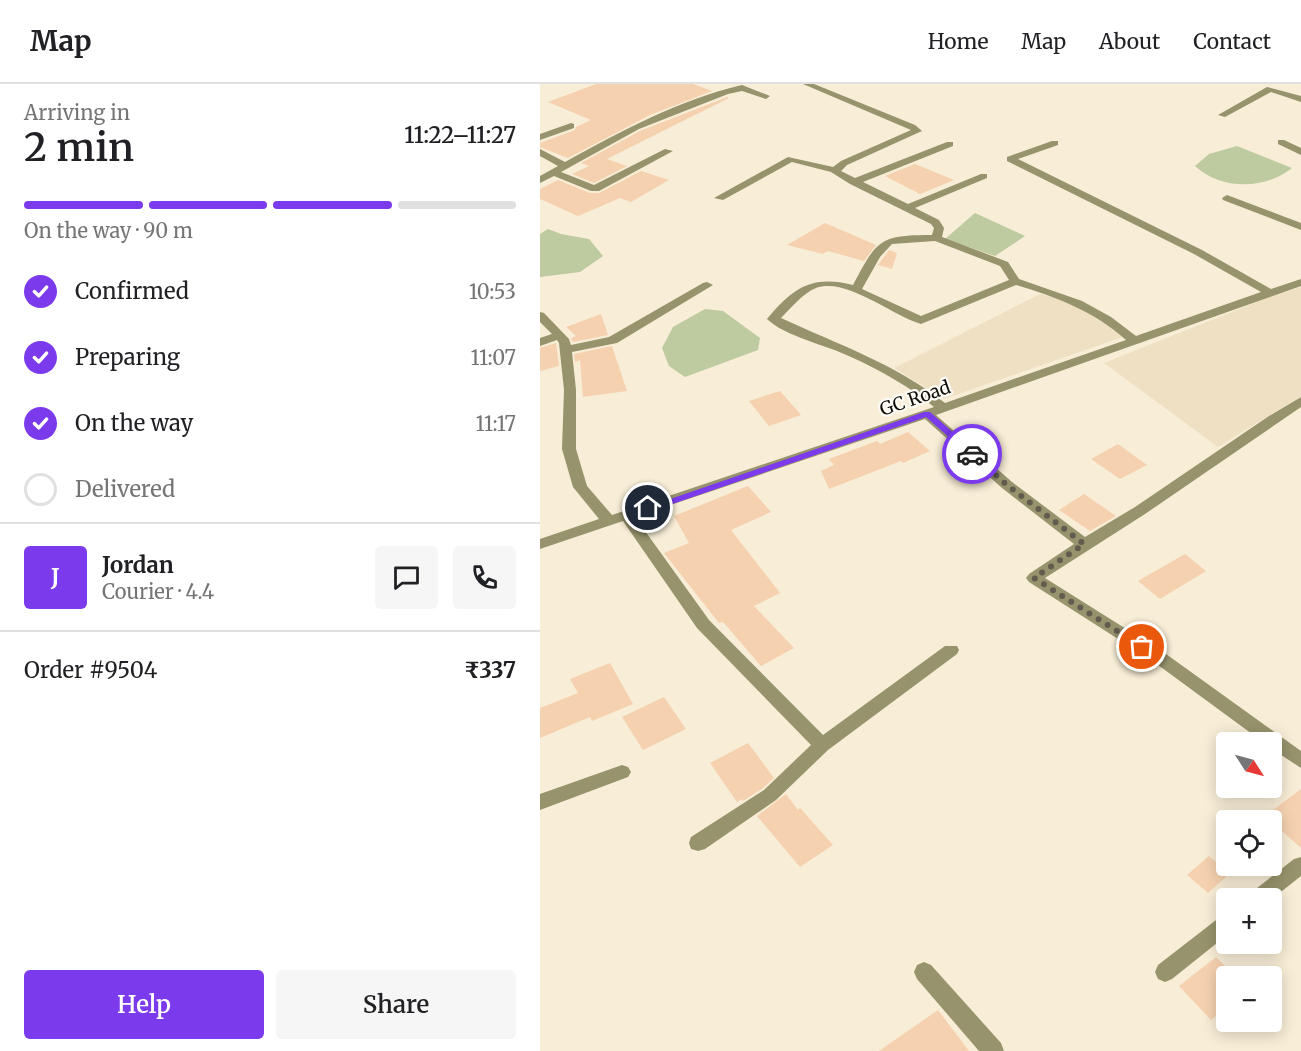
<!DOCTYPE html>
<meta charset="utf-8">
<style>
body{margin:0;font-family:Merriweather,serif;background:#f6f6f6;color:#202124;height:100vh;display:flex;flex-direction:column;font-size:22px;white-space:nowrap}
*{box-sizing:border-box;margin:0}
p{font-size:20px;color:#757577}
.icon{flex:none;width:33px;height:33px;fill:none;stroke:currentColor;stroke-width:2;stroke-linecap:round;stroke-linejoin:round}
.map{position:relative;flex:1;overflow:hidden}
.details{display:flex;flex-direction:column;background:#fff;width:540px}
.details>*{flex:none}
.needle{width:39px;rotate:126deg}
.fabs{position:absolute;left:676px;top:648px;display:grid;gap:12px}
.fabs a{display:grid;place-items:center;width:66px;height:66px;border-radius:6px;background:#fff;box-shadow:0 3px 15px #0003;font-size:30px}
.pin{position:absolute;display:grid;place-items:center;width:51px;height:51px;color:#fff;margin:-26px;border:3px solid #fff;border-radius:50%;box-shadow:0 2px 6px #0007}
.courier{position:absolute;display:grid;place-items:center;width:60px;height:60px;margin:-30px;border:4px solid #7c3aed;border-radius:50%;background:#fff;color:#222;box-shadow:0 2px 8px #0007}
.summary em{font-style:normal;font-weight:600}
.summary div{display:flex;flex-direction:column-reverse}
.summary{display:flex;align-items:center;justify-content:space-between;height:102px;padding:0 24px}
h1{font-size:39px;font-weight:600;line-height:45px}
.bar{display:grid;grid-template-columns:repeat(4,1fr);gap:9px 6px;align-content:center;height:72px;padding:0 24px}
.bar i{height:8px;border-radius:4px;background:#e0e0e0}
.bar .current{background:#7c3aed}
.bar p{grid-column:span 4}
.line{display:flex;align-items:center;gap:15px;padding:0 24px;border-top:2px solid #e0e0e0}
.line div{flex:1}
.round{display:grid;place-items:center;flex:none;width:63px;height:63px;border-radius:6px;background:#f6f6f6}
ol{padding:0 24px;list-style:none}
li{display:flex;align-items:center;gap:18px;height:66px}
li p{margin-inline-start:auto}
li .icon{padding:6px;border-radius:50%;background:#7c3aed;color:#fff;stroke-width:4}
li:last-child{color:#757577}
li i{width:33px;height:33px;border:3px solid #e0e0e0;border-radius:50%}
.primary-button{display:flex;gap:12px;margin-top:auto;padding:12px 24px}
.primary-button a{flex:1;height:69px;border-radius:6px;background:#7c3aed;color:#fff;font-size:24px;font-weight:600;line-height:69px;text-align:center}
.primary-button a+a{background:#f6f6f6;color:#202124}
header{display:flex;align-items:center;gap:36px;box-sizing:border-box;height:84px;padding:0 30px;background:#fff;border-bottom:2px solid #e0e0e0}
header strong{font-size:28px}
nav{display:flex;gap:33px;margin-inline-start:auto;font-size:21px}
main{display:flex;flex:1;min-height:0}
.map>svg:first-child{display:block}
</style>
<header>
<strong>Map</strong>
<nav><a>Home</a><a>Map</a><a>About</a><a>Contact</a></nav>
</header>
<main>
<section class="details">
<div class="summary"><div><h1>2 min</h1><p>Arriving in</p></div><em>11:22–11:27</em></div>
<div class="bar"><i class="current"></i><i class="current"></i><i class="current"></i><i></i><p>On the way · 90 m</p></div>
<ol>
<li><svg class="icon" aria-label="check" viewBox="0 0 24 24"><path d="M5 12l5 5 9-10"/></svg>Confirmed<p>10:53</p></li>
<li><svg class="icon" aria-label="check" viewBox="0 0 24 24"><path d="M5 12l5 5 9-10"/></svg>Preparing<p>11:07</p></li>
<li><svg class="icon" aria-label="check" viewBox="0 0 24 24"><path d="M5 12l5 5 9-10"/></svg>On the way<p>11:17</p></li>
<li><i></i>Delivered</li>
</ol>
<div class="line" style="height:108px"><b class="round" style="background:#7c3aed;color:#fff">J</b><div><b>Jordan</b><p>Courier · 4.4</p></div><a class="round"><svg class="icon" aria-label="chat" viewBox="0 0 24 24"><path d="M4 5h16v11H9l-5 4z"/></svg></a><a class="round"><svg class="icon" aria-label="phone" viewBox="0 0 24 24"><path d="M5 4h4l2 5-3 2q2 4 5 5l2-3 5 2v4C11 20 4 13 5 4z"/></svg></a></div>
<div class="line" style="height:78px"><div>Order #9504</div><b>₹337</b></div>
<div class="primary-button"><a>Help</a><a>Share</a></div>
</section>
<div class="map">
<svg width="761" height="967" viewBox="0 0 761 967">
<rect width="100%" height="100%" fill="#f8edd6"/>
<g fill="#efe0c3">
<path d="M 761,203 L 761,312 L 678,363 L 564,279 L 724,215 Z"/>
<path d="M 500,210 L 530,217 L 556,232 L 583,253 L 404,315 L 354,284 Z"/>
</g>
<g fill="#beca9f">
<path d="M 697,62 L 752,84 C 724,106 681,106 655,82 L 669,70 Z"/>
<path d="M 435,129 L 485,152 L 455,172 L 405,155 Z"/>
<path d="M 8,145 L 21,150 L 49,155 L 63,172 L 40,188 L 0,193 L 0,150 Z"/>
<path d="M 165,225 L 183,227 L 220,254 L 218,266 L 145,293 L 129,282 L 122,264 L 133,243 Z"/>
</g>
<g fill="#f5d1af">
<path d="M 56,0 L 153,0 L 172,7 L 110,31 L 28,74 L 0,63 L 0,59 L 35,46 L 36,43 L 51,36 L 8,18 Z"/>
<path d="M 187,13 L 189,14 L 67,75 L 87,82 L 54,99 L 32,90 L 49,82 L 41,79 L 100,47 Z"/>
<path d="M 375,80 L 414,96 L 380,110 L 345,92 Z"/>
<path d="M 101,87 L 129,96 L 91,118 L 80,114 L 38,132 L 0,115 L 0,105 L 18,96 L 50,109 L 59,109 Z"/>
<path d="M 285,139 L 336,161 L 324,177 L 288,167 L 283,170 L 247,161 Z"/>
<path d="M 349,166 L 357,169 L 352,185 L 338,181 Z"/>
<path d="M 61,230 L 68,251 L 33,258 L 31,254 L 36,252 L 26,243 Z"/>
<path d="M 16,259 L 19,282 L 0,287 L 0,264 Z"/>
<path d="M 72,262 L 87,307 L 43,313 L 40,276 L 35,278 L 34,270 Z"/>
<path d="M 240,307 L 261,331 L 229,342 L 209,317 Z"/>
<path d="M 368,348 L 390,367 L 363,379 L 361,377 L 289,405 L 281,387 L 294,381 L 289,375 L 337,357 L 340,360 Z"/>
<path d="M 578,360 L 607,381 L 580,395 L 551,375 Z"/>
<path d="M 208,402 L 231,428 L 191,446 L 240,509 L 214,522 L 254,564 L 221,582 L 183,538 L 179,539 L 124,469 L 149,459 L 134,432 Z"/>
<path d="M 544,410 L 576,432 L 550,447 L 519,426 Z"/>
<path d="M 645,470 L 666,487 L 620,515 L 598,497 Z"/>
<path d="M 70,579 L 93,620 L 52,637 L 50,633 L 0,654 L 0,624 L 38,609 L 30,595 Z"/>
<path d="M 124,613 L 146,645 L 103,666 L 82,633 Z"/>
<path d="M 208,659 L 234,694 L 223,704 L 203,717 L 202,715 L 197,718 L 170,679 Z"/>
<path d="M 761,705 L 761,764 L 725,732 Z"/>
<path d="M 246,710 L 258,726 L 260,724 L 293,761 L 260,783 L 217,732 Z"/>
<path d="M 669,772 L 689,790 L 668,809 L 647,791 Z"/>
<path d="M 676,873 L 687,884 L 687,923 L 671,936 L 639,902 Z"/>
<path d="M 398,926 L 429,967 L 339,967 Z"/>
</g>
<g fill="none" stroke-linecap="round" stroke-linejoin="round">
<g fill="#97936c" fill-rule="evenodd">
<path d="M 263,0 L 274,0 L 375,41 L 382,47 L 307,81 L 301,87 L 315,94 L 407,58 L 413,58 L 413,62 L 323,98 L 368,120 L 441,90 L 447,90 L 447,94 L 375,124 L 399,136 L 404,144 L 402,153 L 468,178 L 479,195 L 542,217 L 571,233 L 596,252 L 721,208 L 654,170 L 467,77 L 467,73 L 512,57 L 518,57 L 518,61 L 478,75 L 662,166 L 731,205 L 761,195 L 761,202 L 396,331 L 472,398 L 545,453 L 595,423 L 729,332 L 761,313 L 761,323 L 605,430 L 505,494 L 626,570 L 761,667 L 761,684 L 732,665 L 732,658 L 723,658 L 614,578 L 489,498 L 486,494 L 489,490 L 534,460 L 462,404 L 385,335 L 95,433 L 169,536 L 283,651 L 405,562 L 417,562 L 419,566 L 417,570 L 288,666 L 236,716 L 165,765 L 158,767 L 151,765 L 149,759 L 151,753 L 224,706 L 271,661 L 157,544 L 83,437 L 0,465 L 0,455 L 59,435 L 33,403 L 22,365 L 24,306 L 19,259 L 17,256 L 0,262 L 0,254 L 12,250 L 0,238 L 0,228 L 4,229 L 29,255 L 31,261 L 69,253 L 163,199 L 167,198 L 173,201 L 77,259 L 32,268 L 36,306 L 36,365 L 47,402 L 72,431 L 394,323 C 370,303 340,286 311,273 C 289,262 244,252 227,235 C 254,203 272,191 313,201 C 337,156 339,151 392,151 L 394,144 L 391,140 L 310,100 L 291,88 L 252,78 L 183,116 L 174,114 L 248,73 L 293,83 L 301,77 L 371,46 ZM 395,157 L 460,182 L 469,196 L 381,232 L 322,205 L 340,173 L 352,160 ZM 476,201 C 516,213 554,227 586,256 L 405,319 C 356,280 297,260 241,234 C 251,224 263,209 276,204 C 307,193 352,232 381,240 Z"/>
<path d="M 202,1 L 230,12 L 226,15 L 202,7 L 188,10 L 99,45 L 21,88 L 54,101 L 125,65 L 133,67 L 59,107 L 51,107 L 14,92 L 0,99 L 0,92 L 18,82 L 0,72 L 0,65 L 25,78 C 81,47 139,16 202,1 Z"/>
<path d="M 727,3 L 761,12 L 761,18 L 731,8 L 685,33 L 678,31 Z"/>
<path d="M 31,39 L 34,40 L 34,44 L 0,56 L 0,50 Z"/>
<path d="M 738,56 L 744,56 L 761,64 L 761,71 L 738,60 Z"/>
<path d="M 687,111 L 761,139 L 761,146 L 683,116 L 682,114 Z"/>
<path d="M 82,681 L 88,683 L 91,688 L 88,693 L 0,726 L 0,710 Z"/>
<path d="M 761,773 L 761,792 L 732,815 L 710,814 L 712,808 L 754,775 Z"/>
<path d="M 687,830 L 687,851 L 632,895 L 625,898 L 618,895 L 615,888 L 618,881 L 680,833 Z"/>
<path d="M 384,878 L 391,881 L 461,959 L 464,967 L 439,967 L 377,895 L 374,888 L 377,881 Z"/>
</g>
</g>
<path fill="#7c3aed" d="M 384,328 L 390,328 L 435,368 L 435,371 L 429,371 L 386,333 L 112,427 L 104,424 Z"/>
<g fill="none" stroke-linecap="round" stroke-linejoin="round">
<path stroke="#625b4f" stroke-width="6" stroke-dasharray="0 10.8" d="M 432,370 L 467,401 L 544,460 L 494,494 L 602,563"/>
</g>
<g text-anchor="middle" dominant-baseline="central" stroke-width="4.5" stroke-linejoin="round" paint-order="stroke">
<g font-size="18" fill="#110d06" stroke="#fdfbf6">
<text transform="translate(375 314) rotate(-19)">GC Road</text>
</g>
</g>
</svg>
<div class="fabs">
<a><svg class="needle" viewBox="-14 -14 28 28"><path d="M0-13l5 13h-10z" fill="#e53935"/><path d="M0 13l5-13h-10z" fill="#757577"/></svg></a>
<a><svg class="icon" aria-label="locate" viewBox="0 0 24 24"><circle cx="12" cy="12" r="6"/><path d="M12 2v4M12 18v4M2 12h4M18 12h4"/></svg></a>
<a>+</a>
<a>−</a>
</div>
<div class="pin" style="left:602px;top:563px;background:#ea580c"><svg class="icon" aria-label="bag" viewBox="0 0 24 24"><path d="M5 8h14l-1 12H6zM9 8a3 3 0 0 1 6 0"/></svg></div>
<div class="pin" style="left:108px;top:424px;background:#1f2937"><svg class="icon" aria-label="home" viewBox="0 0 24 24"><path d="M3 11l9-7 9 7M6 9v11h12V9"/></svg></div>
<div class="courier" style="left:432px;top:370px"><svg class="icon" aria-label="car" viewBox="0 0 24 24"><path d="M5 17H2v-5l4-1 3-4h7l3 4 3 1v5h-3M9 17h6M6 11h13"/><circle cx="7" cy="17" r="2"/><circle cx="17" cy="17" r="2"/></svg></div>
</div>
</main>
